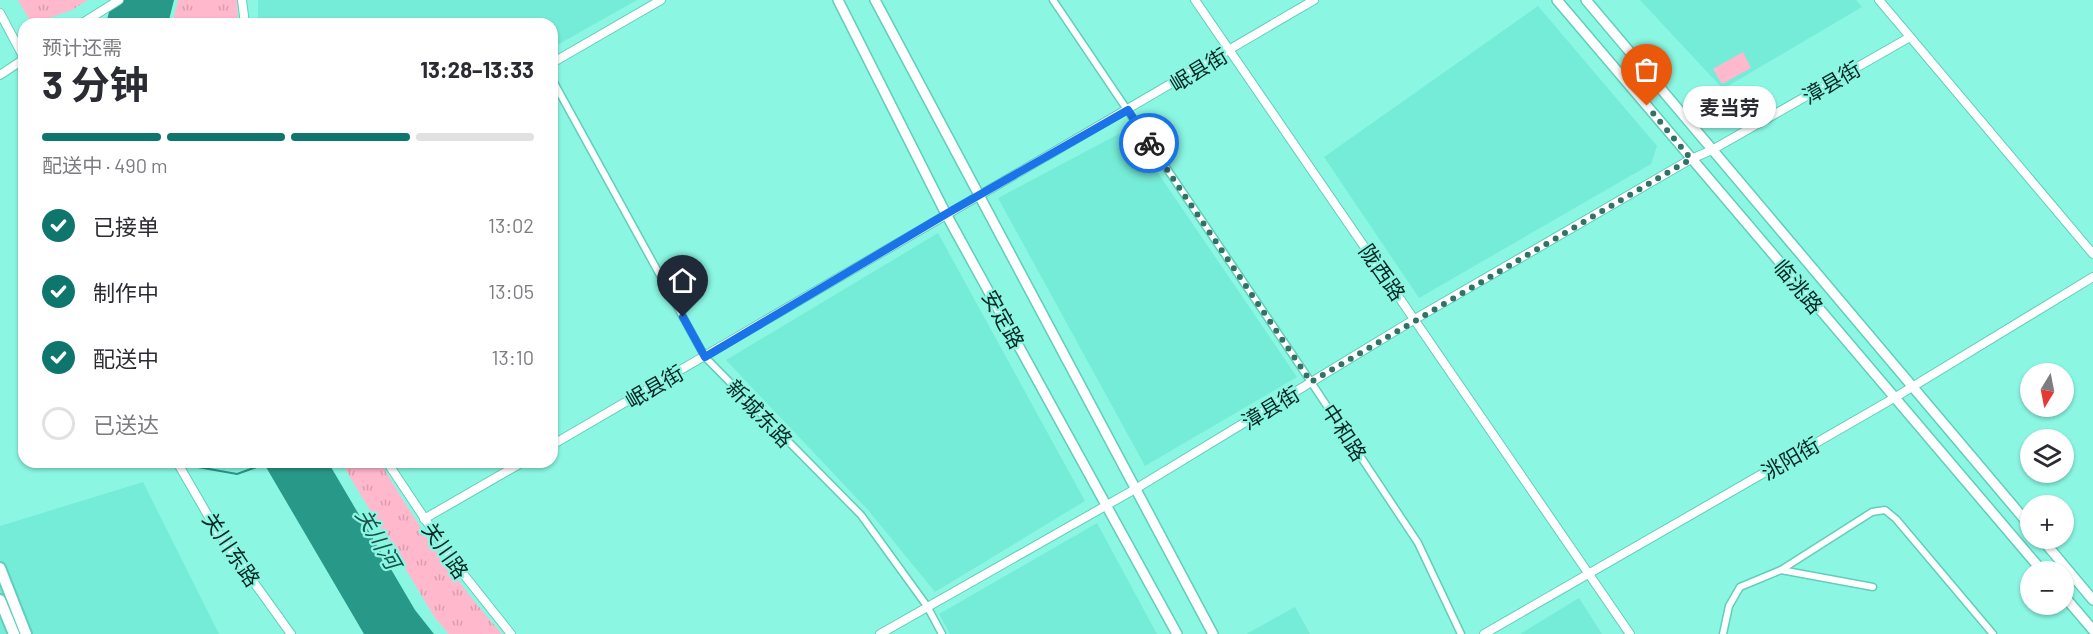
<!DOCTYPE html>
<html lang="zh">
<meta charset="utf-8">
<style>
body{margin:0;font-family:Barlow,"Noto Sans SC",sans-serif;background:#f2f2f3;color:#2b2b33;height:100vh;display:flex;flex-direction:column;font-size:22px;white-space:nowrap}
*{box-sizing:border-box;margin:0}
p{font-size:20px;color:#7c7c81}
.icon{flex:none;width:33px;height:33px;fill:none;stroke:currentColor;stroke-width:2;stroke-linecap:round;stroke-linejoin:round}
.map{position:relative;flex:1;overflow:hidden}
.side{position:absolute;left:18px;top:18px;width:540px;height:450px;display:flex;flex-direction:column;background:#fff;border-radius:18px;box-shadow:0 2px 4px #0004}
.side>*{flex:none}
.needle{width:39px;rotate:190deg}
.tools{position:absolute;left:2020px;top:363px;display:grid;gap:12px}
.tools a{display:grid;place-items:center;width:54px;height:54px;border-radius:50%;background:#fff;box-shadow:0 2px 4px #0004;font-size:30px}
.pin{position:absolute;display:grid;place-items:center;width:51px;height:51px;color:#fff;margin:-62px -26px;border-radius:50% 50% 50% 0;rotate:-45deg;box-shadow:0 0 6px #0007}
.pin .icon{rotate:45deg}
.courier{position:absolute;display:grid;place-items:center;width:60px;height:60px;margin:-30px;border:4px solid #1a73e8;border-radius:50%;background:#fff;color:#222;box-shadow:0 2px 8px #0007}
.bubble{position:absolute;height:42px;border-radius:21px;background:#fff;box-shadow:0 2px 4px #0004;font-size:20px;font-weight:700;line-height:42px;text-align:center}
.overview em{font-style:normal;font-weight:700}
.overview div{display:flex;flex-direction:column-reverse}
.overview{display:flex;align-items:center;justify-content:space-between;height:102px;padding:0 24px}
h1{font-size:39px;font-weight:700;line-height:45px}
.bar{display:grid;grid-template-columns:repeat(4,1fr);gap:9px 6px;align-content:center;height:72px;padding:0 24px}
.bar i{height:8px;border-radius:4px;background:#e1e1e2}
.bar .on{background:#0f766e}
.bar p{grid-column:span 4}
ol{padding:0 24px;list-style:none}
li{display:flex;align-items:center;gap:18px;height:66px}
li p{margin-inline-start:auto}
li .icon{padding:6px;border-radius:50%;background:#0f766e;color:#fff;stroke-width:4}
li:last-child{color:#7c7c81}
li i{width:33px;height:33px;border:3px solid #e1e1e2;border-radius:50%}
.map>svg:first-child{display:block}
</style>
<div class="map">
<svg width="2093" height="634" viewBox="0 0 2093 634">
<defs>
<pattern id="park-tufts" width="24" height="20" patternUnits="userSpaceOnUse" patternTransform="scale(1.5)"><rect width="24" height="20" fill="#ffb8cc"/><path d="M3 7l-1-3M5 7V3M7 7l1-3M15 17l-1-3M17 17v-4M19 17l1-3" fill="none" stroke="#d99eaf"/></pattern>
</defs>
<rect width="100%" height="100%" fill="#8bf7e3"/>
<g fill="#75ecd7">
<path d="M 258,0 L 637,0 L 552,48 L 552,24 L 258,24 Z"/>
<path d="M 1640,0 L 1856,0 L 1862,7 L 1723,89 Z"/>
<path d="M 1538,6 L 1657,146 L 1651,164 L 1419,298 L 1324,157 Z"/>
<path d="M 1128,129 L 1297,377 L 1145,466 L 998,198 Z"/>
<path d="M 938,233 L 1085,501 L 935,592 L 868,510 L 726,360 Z"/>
<path d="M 143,482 L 219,634 L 0,634 L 0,526 Z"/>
<path d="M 1097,523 L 1157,634 L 950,634 L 939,614 Z"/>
<path d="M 1579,598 L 1602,634 L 1520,634 Z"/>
<path d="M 1295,607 L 1310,634 L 1246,634 Z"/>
</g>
<path fill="#ffb8cc" d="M 1743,52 L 1751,68 L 1722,84 L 1713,69 Z"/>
<g fill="url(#park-tufts)">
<path d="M 18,0 L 88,0 L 72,10 L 32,24 Z"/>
<path d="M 178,0 L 237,0 L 238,24 L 172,24 Z"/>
<path d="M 341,462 L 380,462 C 416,523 455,581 502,634 L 449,634 L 435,618 Z"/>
</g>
<g fill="#289888">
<path d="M 112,0 L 174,0 L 168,24 L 106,24 Z"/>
<path d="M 263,462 L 328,462 L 415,610 L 434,634 L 364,634 Z"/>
</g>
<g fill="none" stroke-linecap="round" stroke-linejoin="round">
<g stroke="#289888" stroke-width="2">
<path d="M 166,462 L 175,464"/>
<path d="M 181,464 L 237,474 L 270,462"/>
</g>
<defs>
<g id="minor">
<path d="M 1053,0 L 1311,382 L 1418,543 L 1461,634"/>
<path d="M 552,79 L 705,357 L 861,515 L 927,606 L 942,634"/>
<path d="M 1781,570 L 1872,512 L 1885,510 L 1896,519 L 1993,634"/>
<path d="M 1723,634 L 1729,606 L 1740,587 L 1781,570 L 1873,587"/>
</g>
<g id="tertiary">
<path d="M 242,0 L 245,24"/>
<path d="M 1195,0 L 1630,634"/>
<path d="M 1879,0 L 2093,254"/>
<path d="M 0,13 L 24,58"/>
<path d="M 81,24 L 119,0"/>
<path d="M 552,63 L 661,0"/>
<path d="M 0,75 L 24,59"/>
<path d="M 552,445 L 1314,0"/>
<path d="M 177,462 L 217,531 L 291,634"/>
<path d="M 387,462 L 453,561 L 511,634"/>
<path d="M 424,519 L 523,462"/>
<path d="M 880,634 L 1137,488 L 1415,319 L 1691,159 L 1712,150 L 1910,37"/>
<path d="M 1484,634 L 1894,398 L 2093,277"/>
</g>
<g id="secondary">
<path d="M 838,0 L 946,214 L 1177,634"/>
<path d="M 875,0 L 1213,634"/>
<path d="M 1557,0 L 2043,572"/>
<path d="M 1586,0 L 2031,527"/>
<path d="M 2041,538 L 2093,600"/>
<path d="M 2064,596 L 2093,630"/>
</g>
<g id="primary">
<path d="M 0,568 L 26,634"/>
<path d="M 0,600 L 14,634"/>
</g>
</defs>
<use href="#minor" stroke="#61cebb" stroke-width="9"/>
<use href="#tertiary" stroke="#61cebb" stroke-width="10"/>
<use href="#secondary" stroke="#61cebb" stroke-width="12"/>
<use href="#primary" stroke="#61cebb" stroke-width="14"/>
<use href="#minor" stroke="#fff" stroke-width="6"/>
<use href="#tertiary" stroke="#fff" stroke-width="8"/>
<use href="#secondary" stroke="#fff" stroke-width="9"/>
<use href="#primary" stroke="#fff" stroke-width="10"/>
</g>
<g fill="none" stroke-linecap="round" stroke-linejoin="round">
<path stroke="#337066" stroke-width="6" stroke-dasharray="0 10.8" d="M 1149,143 L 1311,382 L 1691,159 L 1647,106"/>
<path stroke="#1a73e8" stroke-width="8" d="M 683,317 L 705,357 L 946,214 L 1128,110 L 1149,143"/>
</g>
<g text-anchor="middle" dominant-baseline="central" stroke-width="4.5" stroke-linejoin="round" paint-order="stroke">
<g font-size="21" fill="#032722" stroke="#8bf7e3">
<text transform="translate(1198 69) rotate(-31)">岷县街</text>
<text transform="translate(1831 82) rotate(-30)">漳县街</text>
<text transform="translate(1383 272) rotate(55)">陇西路</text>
<text transform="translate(1799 286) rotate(50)">临洮路</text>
<text transform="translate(1004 319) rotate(61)">安定路</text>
<text transform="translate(654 386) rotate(-30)">岷县街</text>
<text transform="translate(1270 407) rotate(-31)">漳县街</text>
<text transform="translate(760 413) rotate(46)">新城东路</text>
<text transform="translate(1345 432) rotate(57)">中和路</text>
<text transform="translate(1790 458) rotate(-30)">洮阳街</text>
<text transform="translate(232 549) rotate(56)">关川东路</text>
<text transform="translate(446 550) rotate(55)">关川路</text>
</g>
<g font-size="22" font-style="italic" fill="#1a554c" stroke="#8bf7e3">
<text transform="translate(379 538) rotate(60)">关川河</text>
</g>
</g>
</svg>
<div class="tools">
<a><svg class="needle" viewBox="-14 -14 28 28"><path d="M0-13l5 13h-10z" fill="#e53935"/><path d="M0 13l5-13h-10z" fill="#7c7c81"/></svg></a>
<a><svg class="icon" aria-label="layers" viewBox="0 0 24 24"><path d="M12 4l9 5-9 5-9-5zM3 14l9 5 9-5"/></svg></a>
<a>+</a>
<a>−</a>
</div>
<div class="pin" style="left:1647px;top:106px;background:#ea580c"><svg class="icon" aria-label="bag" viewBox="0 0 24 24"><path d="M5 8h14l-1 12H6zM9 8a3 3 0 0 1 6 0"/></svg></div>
<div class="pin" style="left:683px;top:317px;background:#1f2937"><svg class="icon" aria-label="home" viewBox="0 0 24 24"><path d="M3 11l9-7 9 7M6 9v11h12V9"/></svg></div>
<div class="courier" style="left:1149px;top:143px"><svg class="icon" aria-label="bike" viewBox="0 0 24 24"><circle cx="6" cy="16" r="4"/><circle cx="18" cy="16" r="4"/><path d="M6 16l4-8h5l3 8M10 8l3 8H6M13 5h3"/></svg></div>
<div class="bubble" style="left:1683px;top:86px;width:93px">麦当劳</div>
<section class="side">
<div class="overview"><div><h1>3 分钟</h1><p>预计还需</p></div><em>13:28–13:33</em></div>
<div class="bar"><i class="on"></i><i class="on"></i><i class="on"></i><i></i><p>配送中 · 490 m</p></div>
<ol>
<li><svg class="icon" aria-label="check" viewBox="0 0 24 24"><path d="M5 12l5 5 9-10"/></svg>已接单<p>13:02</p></li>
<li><svg class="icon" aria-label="check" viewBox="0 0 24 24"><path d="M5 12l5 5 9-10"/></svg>制作中<p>13:05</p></li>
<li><svg class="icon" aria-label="check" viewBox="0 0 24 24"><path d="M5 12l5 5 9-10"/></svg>配送中<p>13:10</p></li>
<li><i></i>已送达</li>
</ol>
</section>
</div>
